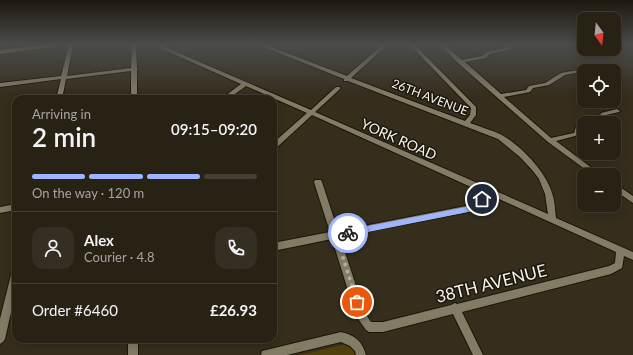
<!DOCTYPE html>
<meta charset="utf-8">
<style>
body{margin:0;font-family:Lato,sans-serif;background:#342f22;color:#f1f3f6;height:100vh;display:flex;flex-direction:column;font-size:15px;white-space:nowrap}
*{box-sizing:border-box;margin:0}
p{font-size:13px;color:#a5a4a0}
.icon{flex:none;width:22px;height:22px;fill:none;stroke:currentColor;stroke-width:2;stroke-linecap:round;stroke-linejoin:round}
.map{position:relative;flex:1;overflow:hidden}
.sheet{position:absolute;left:12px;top:95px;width:265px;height:248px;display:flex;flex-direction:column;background:#282215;border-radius:12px;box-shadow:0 2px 10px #0003,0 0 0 1px #443f34}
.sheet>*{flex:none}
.needle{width:26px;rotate:165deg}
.buttons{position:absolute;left:577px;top:12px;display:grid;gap:8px}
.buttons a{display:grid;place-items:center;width:44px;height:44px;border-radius:8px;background:#282215;box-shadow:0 2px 10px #0003,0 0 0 1px #443f34;font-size:20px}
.pin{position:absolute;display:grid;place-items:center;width:34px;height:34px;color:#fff;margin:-17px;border:2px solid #fff;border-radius:50%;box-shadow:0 1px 4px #0007}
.courier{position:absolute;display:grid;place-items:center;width:40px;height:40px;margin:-20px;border:3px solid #9eb4fd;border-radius:50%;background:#fff;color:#222;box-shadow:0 1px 5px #0007}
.head em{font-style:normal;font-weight:600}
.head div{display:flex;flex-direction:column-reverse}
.head{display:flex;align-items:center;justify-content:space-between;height:68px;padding:0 20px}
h1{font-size:26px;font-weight:600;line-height:30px}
.bar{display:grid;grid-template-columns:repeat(4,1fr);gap:6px 4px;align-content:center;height:48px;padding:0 20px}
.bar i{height:5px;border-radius:3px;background:#443f34}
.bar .on{background:#9eb4fd}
.bar p{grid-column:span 4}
.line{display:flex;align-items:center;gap:10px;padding:0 20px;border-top:1px solid #443f34}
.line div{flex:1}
.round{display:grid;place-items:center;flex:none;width:42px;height:42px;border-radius:12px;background:#342f22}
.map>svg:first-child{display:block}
</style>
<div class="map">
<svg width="633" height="355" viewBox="0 0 633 355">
<rect width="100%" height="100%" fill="#352e1c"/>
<path fill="#50400c" d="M 346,344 L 351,345 L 355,355 L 300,355 Z"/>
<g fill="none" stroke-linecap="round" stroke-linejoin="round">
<defs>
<g id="street">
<path d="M 69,45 L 73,45 L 67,76 L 131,68 L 132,45 L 145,45 L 136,47 L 137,68 L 138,69 L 137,70 L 137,99 L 131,99 L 131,71 L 66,79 L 62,99 L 56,99 L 61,79 L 0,87 L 0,83 L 61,76 Z"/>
<path d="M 153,45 L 160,45 L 311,110 L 336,87 L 340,87 L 340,89 L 315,112 L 548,214 L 545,194 L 539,179 L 533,171 L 520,157 L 498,139 L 348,81 L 344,81 L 344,79 L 259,45 L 266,45 L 347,76 L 382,45 L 387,45 L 351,78 L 465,121 L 470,115 L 471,108 L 410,45 L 415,45 L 476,107 L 476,115 L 470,123 C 480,127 492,130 502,135 C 521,146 546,172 552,193 C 555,201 555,210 556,218 L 633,252 L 633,260 L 624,256 L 622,268 L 611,274 L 462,312 L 483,355 L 473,355 L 453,314 L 383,332 L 369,332 L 366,330 L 356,316 L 332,239 L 273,251 L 273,243 L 330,232 L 314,182 L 315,180 L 321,180 L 322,182 L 338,231 L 476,204 L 482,192 L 312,115 L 275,149 L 273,149 L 273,143 L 307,113 L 246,86 L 228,99 L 221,99 L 241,84 ZM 488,194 L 616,252 L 615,263 L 609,266 L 457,304 L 455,303 L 451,305 L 383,322 L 371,322 L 365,313 L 340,237 L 478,210 L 481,209 Z"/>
<path d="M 440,45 L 445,45 L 462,60 L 482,56 L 486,52 L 505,48 L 509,45 L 514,45 L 509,50 L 490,54 L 486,58 L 465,62 L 501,94 L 526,90 L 529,86 L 545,83 L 561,73 L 595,67 L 595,69 L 565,75 L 549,85 L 533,88 L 530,92 L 504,97 L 551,138 L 574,133 L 576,127 L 584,125 L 584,129 L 581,130 L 579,135 L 556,141 L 601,175 L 593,175 L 548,142 L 458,63 Z"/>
<path d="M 614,45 L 619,47 L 617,48 L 614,48 Z"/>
<path d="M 617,109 L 620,111 L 619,112 L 606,115 L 604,123 L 596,123 L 598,121 L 601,113 Z"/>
<path d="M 614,183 L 633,196 L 633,203 L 614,190 Z"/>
<path d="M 16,204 L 16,210 L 0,213 L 0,207 Z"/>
<path d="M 16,267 L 16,290 L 5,339 L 3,342 L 0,344 L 0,319 L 12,271 L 13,268 Z"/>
<path d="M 341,332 C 355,335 362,341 366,355 L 356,355 L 355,351 L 350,346 L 341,342 L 287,355 L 261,355 L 262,351 L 266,350 Z"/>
<rect x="128" y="339" width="10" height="16"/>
</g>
<path id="secondary" d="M 41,45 L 66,45 L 0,54 L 0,50 Z"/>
</defs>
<use href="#street" stroke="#1c1605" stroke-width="2"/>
<use href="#secondary" stroke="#1c1605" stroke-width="2"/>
<use href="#street" fill="#827b66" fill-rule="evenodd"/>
<use href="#secondary" fill="#9d8c4a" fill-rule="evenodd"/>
</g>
<linearGradient id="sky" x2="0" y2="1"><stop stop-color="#1d190f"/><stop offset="0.47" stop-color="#4b4c4b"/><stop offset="1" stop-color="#4b4c4b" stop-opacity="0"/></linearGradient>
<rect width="633" height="95" fill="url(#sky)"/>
<path fill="#9eb4fd" d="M 482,196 L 486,199 L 481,209 L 478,210 L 348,236 L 344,233 L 348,230 L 476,205 L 480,197 Z"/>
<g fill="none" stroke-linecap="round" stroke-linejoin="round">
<path stroke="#b2ad9f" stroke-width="4" stroke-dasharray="0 7.2" d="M 348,233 L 336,235 L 357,302"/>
</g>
<g text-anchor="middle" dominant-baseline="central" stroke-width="3" stroke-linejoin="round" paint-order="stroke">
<g font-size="12" fill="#f5f1e6" stroke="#1a170e">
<text transform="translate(430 97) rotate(21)">26TH AVENUE</text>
</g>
<g font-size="14" fill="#f5f1e6" stroke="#1a170e">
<text transform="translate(399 139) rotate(24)">YORK ROAD</text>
</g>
<g font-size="17" fill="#f5f1e6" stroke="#1a170e">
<text transform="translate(491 283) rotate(-14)">38TH AVENUE</text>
</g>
</g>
</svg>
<div class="buttons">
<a><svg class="needle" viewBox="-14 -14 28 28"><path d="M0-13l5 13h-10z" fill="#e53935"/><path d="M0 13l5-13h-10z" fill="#a5a4a0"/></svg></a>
<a><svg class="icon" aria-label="locate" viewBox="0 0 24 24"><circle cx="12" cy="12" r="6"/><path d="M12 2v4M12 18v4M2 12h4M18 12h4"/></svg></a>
<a>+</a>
<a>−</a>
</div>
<div class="pin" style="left:357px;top:302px;background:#ea580c"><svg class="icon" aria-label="bag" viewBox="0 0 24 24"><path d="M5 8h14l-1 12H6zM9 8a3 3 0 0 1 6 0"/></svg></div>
<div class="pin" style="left:482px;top:199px;background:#1f2937"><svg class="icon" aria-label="home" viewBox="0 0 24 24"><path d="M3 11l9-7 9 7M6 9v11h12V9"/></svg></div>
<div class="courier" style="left:348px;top:233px"><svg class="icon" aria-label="bike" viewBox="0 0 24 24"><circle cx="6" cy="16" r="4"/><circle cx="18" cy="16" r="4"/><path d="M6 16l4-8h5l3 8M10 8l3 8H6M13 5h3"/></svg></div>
<section class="sheet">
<div class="head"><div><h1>2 min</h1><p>Arriving in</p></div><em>09:15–09:20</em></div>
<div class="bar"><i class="on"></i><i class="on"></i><i class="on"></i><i></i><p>On the way · 120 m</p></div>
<div class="line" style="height:72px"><a class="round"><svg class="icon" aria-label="person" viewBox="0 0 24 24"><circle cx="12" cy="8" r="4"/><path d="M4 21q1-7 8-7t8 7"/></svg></a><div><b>Alex</b><p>Courier · 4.8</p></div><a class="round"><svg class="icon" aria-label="phone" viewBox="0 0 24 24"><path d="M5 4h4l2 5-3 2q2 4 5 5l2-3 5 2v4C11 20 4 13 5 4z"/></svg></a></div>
<div class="line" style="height:52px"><div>Order #6460</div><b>£26.93</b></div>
</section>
</div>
